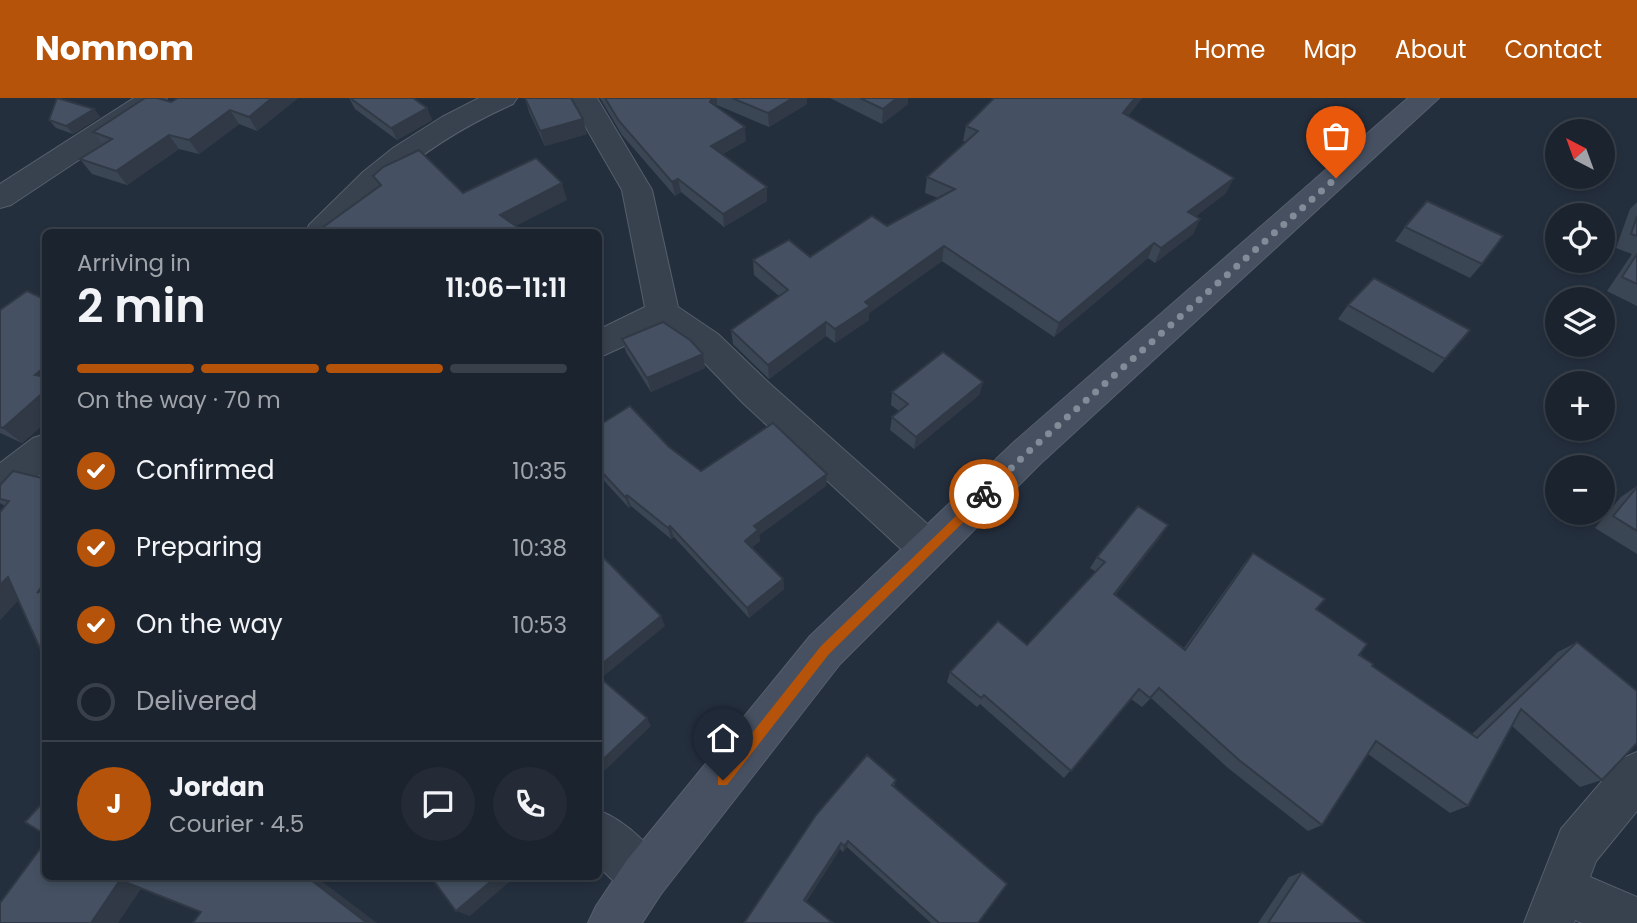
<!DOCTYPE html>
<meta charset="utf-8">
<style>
body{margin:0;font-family:Poppins,sans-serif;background:#242b36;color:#f1f3f6;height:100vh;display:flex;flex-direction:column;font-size:26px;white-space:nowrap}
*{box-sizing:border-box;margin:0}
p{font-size:23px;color:#a0a4aa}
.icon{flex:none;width:38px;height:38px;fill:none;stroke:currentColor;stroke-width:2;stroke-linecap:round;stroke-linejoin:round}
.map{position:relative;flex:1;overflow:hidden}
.drawer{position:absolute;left:42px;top:131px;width:560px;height:651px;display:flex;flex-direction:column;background:#1b232e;border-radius:10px;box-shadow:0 4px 10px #0003,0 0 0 2px #39404a}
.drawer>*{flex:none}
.needle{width:46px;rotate:319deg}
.fabs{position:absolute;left:1545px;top:21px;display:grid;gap:14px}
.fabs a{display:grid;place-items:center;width:70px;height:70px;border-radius:50%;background:#1b232e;box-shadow:0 4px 10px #0003,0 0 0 2px #39404a;font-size:35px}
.pin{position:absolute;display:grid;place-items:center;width:60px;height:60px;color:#fff;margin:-72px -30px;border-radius:50% 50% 50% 0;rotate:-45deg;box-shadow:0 0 7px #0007}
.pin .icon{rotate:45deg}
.courier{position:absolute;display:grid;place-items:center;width:70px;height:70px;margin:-35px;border:5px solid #b45309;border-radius:50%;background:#fff;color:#222;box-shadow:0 2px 9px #0007}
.head em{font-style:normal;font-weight:600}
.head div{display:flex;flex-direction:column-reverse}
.head{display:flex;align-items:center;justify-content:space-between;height:119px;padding:0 35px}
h1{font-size:46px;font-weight:600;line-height:52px}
.bar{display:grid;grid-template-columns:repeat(4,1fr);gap:10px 7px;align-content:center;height:84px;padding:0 35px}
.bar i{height:9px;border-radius:5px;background:#39404a}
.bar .current{background:#b45309}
.bar p{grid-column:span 4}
.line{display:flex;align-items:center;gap:18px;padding:0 35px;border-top:2px solid #39404a}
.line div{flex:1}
.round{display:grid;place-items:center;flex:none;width:74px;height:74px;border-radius:37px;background:#242b36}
ol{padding:0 35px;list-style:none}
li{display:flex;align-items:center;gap:21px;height:77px}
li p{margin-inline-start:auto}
li .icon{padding:7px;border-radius:50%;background:#b45309;color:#fff;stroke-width:4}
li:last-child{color:#a0a4aa}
li i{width:38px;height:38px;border:4px solid #39404a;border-radius:50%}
header{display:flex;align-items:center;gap:42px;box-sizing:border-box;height:98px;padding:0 35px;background:#b45309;color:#fff}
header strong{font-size:33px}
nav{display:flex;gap:38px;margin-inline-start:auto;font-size:24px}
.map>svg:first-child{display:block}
</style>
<header>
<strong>Nomnom</strong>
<nav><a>Home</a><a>Map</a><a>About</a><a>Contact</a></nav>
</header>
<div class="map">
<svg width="1637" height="825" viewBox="0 0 1637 825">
<rect width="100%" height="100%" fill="#242f3e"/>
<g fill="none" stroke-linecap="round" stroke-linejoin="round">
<defs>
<g id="minor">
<path d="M 134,0 L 167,0 L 163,6 L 11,107 L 0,110 L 0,86 Z"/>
<path d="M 479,0 L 517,0 L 513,6 C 466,27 423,53 385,88 C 369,102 356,120 340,135 L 305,135 L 309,127 L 363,74 L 393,50 L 442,19 Z"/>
<path d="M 569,0 L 597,0 L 652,92 L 678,209 L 718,236 L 769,285 L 942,439 L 948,451 L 942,463 L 928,468 L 914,463 L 743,305 L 694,254 L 661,231 L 598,260 L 598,232 L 645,209 L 622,92 Z"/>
<path d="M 46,336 L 46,372 C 32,383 18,398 0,392 L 0,365 L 33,340 Z"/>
<path d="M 1637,654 L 1637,713 L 1596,763 L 1590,779 L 1637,799 L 1637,825 L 1582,825 L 1575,822 L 1574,825 L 1524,825 L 1561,731 L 1621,661 Z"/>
<path d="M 598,712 C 626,723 657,751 668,779 L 661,796 L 644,803 L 627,796 L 598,768 Z"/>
</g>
<path id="secondary" d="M 1408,0 L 1439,0 L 1040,366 L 840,566 L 661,796 L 642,825 L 588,825 L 596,808 L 627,762 L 810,538 L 1014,344 Z"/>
</defs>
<use href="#minor" stroke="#565f6c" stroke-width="2"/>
<use href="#secondary" stroke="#565f6c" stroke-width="2"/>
<use href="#minor" fill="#38414e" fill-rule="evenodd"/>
<use href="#secondary" fill="#465061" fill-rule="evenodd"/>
</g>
<g fill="#3b4654">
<path d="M 298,0 L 257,33 L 239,26 L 199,56 L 179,51 L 127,87 L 92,76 L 80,61 L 103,47 L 93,34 L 171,4 L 186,1 Z"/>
<path d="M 349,0 L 413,0 L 427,10 L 432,22 L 397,42 L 355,11 Z"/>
<path d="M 525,0 L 587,36 L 545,48 L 529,14 Z"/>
<path d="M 600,0 L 807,0 L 807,6 L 769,29 L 717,7 L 717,9 L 746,43 L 722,56 L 767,103 L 724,129 L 681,94 L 675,98 L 622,37 Z"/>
<path d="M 830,0 L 908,0 L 908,6 L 882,26 Z"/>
<path d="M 1142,0 L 1128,18 L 1226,95 L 1195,119 L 1200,121 L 1193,136 L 1155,165 L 1148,160 L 1054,239 L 942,163 L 869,215 L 869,222 L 835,245 L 826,238 L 769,281 L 733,246 L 731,232 L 779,198 L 754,177 L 753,162 L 810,159 L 887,128 L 938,100 L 925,95 L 927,79 L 966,44 L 963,43 L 966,28 Z"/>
<path d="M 94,11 L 100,19 L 73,36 L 56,30 L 49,22 Z"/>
<path d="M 1637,104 L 1637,208 L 1607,193 L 1632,156 L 1616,150 L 1630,111 Z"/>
<path d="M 1405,129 L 1482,166 L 1470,180 L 1395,143 Z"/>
<path d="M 46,202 L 46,324 L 22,345 L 0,335 L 0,212 Z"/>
<path d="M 1348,207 L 1445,261 L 1433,275 L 1338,221 Z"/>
<path d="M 622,241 L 703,256 L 705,270 L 651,294 L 626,254 Z"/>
<path d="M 983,284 L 979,297 L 914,351 L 890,332 L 892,319 L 899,313 L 891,307 L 892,294 Z"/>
<path d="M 598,328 L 669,349 L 701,373 L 827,376 L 826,388 L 759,437 L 760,443 L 751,450 L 783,481 L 784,491 L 749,520 L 674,439 L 671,441 L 631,408 L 629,410 L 598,376 Z"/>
<path d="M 13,373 L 18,502 L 0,522 L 0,414 L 5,408 L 0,405 L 0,387 Z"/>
<path d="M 1637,388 L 1637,456 L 1595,430 L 1621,399 Z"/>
<path d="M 1168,427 L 1115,497 L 1184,550 L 1243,467 L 1253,455 L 1316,511 L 1372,568 L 1472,636 L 1558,554 L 1577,544 L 1602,682 L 1580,689 L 1512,628 L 1468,708 L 1450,715 L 1368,656 L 1322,727 L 1308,733 L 1228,670 L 1151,600 L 1142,609 L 1131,601 L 1064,680 L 980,606 L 977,609 L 947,584 L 950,574 L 1027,547 L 1096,474 L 1090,470 L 1097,459 Z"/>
<path d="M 896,682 L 894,689 L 978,825 L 931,825 L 847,749 L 843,754 L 840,751 L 806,804 L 744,825 Z"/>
<path d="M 1302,774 L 1364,825 L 1258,825 L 1289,779 Z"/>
</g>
<g fill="#303945">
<path d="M 272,0 L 298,0 L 257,33 L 249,19 Z"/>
<path d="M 712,0 L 717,0 L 717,7 L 711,18 L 710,4 Z"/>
<path d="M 793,0 L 807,0 L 807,6 L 769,29 L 768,15 Z"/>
<path d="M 897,0 L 908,0 L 908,6 L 882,26 L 883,11 Z"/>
<path d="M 1135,0 L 1142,0 L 1118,30 L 1123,15 Z"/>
<path d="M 427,10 L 432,22 L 397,42 L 391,30 Z"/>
<path d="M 94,11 L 100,19 L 73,36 L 66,28 Z"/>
<path d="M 230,12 L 239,26 L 199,56 L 189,42 Z"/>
<path d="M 583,21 L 587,36 L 545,48 L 540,33 Z"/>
<path d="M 745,29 L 746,43 L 713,62 L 711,48 Z"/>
<path d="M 169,37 L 179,51 L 127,87 L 116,73 Z"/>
<path d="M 1234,80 L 1226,95 L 1182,129 L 1188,114 Z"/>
<path d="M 678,81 L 681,94 L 675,98 L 672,84 Z"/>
<path d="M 562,85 L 567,102 L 506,133 L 500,117 Z"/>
<path d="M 767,89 L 767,103 L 724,129 L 723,116 Z"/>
<path d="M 1200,121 L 1193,136 L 1155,165 L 1161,150 Z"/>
<path d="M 1154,145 L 1148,160 L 1054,239 L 1059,225 Z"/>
<path d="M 944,148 L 942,163 L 869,215 L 869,222 L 835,245 L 835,231 L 865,204 Z"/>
<path d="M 826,224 L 826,238 L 769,281 L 768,267 Z"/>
<path d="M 703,256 L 705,270 L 651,294 L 647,280 Z"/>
<path d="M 46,268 L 46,286 L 35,277 Z"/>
<path d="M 983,284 L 979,297 L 914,351 L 916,339 Z"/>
<path d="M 46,292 L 46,324 L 22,345 L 3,330 Z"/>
<path d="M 827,376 L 826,388 L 759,437 L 760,443 L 746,454 L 745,443 L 754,428 Z"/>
<path d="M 627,397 L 631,408 L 629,410 L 625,399 Z"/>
<path d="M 1168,427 L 1160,440 L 1107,508 L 1114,496 Z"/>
<path d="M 670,428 L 674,439 L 671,441 L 668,430 Z"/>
<path d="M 8,479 L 29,491 L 0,522 L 0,487 Z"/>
<path d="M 783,481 L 784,491 L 749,520 L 747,510 Z"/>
<path d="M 46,483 L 46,500 L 37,495 Z"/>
<path d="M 661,518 L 665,528 L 599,582 L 598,569 Z"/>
<path d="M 647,620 L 651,628 L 598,679 L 598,666 Z"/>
<path d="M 848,743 L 847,749 L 843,754 L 844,748 Z"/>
<path d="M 841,745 L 840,751 L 804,806 L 804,802 Z"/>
<path d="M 307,779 L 316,779 L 377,825 L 367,825 Z"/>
<path d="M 496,779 L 515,779 L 470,818 L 456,813 Z"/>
<path d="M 120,782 L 143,788 L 118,825 L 91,825 Z"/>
</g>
<g fill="#455162" stroke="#303945" stroke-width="2">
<path d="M 57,0 L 94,11 L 66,28 L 49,22 Z"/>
<path d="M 145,0 L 157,0 L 171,4 L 178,0 L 272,0 L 249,19 L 230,12 L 189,42 L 169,37 L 116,73 L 80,61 L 112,41 L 93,34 Z"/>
<path d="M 350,0 L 413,0 L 427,10 L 391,30 Z"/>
<path d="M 525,0 L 571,0 L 583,21 L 540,33 Z"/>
<path d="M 605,0 L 712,0 L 710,4 L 745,29 L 711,48 L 767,89 L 723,116 L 678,81 L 672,84 L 619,23 Z"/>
<path d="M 732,0 L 793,0 L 768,15 Z"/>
<path d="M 860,0 L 897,0 L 883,11 Z"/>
<path d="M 994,0 L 1135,0 L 1123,15 L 1234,80 L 1188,114 L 1200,121 L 1161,150 L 1154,145 L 1059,225 L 944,148 L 865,204 L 870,208 L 835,231 L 826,224 L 768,267 L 731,232 L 788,192 L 753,162 L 789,142 L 810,159 L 872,118 L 887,128 L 955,91 L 927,79 L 978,33 L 966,28 Z"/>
<path d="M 419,52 L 463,95 L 536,60 L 562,85 L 500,117 L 526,135 L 315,135 L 381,87 L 373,78 L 383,69 Z"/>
<path d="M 1427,103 L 1503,138 L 1482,166 L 1405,129 Z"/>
<path d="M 1637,118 L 1637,138 L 1631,136 Z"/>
<path d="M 1637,156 L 1637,186 L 1622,179 Z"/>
<path d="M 1374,180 L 1470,232 L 1445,261 L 1348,207 Z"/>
<path d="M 27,193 L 46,202 L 46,268 L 35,277 L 46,279 L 46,292 L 3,330 L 0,329 L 0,212 Z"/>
<path d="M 663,224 L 690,242 L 703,256 L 647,280 L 622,241 Z"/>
<path d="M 943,254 L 983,284 L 916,339 L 892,319 L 908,306 L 892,294 Z"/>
<path d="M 630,308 L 669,349 L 701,373 L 773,325 L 827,376 L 754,428 L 758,432 L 745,443 L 783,481 L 747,510 L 670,428 L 668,430 L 627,397 L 625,399 L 598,370 L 598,328 Z"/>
<path d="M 13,373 L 46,381 L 46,483 L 37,495 L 46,490 L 46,564 L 8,479 L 0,487 L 0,414 L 9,403 L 0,401 L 0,387 Z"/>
<path d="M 1637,389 L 1637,433 L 1613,418 Z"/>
<path d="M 1138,408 L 1168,427 L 1114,496 L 1185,552 L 1253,455 L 1325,501 L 1316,511 L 1367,546 L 1359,557 L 1373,566 L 1372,568 L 1477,640 L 1577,544 L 1637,593 L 1637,645 L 1602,682 L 1521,611 L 1468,708 L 1376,643 L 1322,727 L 1239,662 L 1159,590 L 1150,600 L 1139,591 L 1071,673 L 984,597 L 981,600 L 950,574 L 998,523 L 1027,547 L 1105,464 L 1097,459 Z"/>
<path d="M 598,454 L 661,518 L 598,569 Z"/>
<path d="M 598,578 L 647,620 L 598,666 Z"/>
<path d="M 867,657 L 896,682 L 892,687 L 1007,786 L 978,825 L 939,825 L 848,743 L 844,748 L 841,745 L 804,802 L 833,825 L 744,825 L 816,717 Z"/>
<path d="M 46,701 L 46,737 L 25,724 Z"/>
<path d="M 46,743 L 46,779 L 307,779 L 367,825 L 193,825 L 201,814 L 120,782 L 91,825 L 0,825 L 0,805 Z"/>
<path d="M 1302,774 L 1364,825 L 1268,825 Z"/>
<path d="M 431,779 L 496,779 L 456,813 Z"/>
</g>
<path fill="#b45309" d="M 984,391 L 988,393 L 988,400 L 829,556 L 727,687 L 718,687 L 718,678 L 821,548 Z"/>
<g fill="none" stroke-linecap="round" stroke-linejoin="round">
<path stroke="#828b98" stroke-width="7" stroke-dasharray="0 12.6" d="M 984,396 L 1027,355 L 1336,80"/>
</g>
</svg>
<div class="fabs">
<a><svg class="needle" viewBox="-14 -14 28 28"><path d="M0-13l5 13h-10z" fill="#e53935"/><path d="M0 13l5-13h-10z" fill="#a0a4aa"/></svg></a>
<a><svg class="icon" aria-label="locate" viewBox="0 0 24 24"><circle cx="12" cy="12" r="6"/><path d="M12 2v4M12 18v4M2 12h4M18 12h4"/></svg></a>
<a><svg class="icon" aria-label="layers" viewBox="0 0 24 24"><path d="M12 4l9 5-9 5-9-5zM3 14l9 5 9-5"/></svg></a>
<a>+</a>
<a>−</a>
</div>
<div class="pin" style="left:1336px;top:80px;background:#ea580c"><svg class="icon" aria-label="bag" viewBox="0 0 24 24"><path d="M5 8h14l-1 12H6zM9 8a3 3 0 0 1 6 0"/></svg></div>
<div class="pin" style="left:723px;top:682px;background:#1f2937"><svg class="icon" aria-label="home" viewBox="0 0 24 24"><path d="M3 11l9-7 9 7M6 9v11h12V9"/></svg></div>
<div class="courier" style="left:984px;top:396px"><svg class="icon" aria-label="bike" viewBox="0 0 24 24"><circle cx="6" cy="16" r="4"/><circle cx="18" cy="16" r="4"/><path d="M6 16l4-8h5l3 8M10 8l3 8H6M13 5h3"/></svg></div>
<section class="drawer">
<div class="head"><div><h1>2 min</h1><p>Arriving in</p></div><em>11:06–11:11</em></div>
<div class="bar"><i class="current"></i><i class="current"></i><i class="current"></i><i></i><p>On the way · 70 m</p></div>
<ol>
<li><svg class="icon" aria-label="check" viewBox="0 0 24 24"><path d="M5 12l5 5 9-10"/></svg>Confirmed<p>10:35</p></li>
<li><svg class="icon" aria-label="check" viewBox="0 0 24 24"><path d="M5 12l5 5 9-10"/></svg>Preparing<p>10:38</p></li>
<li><svg class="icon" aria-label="check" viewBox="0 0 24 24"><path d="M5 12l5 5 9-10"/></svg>On the way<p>10:53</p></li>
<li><i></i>Delivered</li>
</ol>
<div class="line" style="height:126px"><b class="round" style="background:#b45309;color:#fff">J</b><div><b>Jordan</b><p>Courier · 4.5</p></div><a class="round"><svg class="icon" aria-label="chat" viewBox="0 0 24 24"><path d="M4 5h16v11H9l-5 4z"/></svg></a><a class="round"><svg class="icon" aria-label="phone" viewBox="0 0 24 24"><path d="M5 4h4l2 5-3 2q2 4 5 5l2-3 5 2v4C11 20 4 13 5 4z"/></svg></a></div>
</section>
</div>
